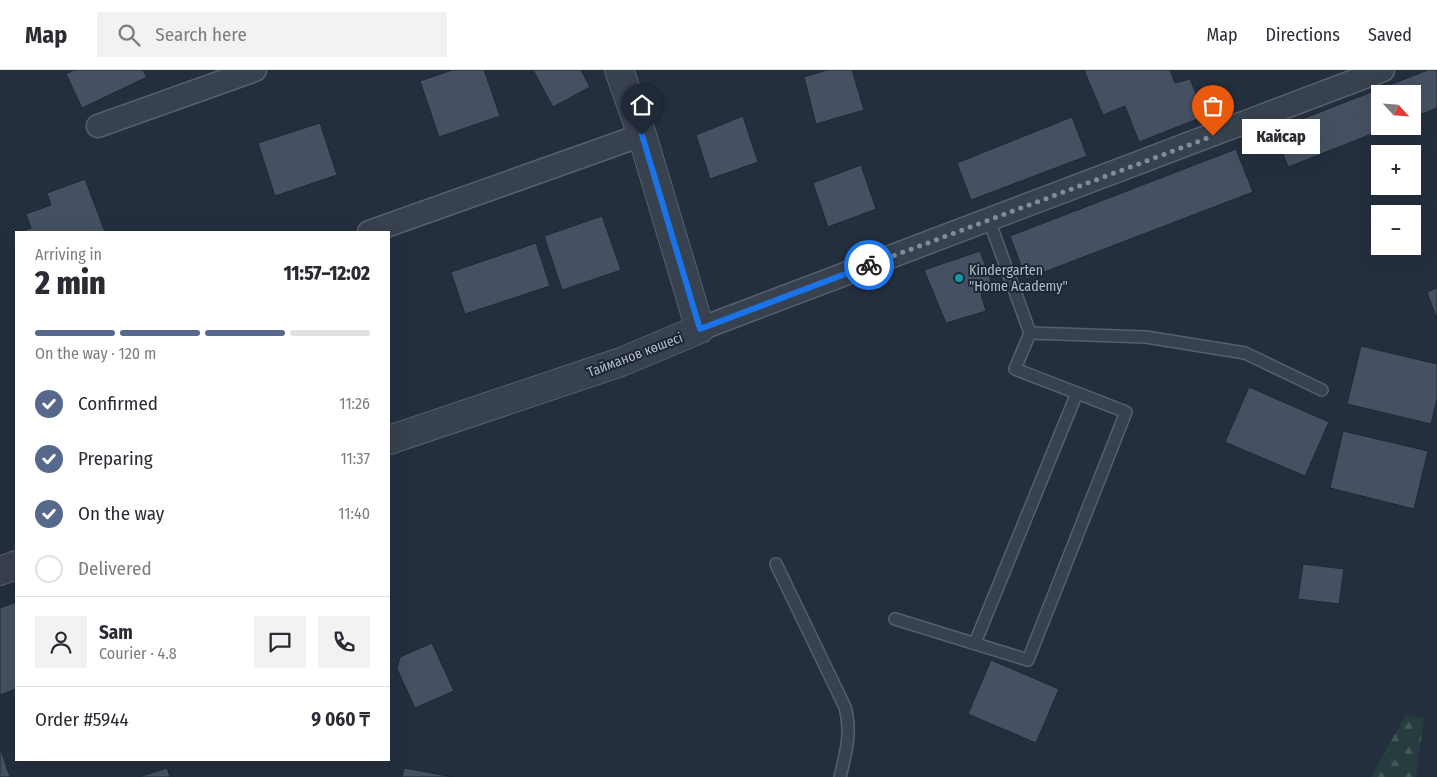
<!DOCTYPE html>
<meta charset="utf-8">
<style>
body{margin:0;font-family:"Fira Sans Condensed",sans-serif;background:#f2f2f3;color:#2b2b33;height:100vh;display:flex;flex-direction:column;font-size:19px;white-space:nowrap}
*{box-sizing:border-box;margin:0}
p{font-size:16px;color:#7c7c81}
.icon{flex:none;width:28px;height:28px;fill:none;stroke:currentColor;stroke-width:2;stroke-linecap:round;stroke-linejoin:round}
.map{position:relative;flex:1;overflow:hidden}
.panel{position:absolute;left:15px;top:161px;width:375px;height:530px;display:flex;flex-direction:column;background:#fff;border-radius:0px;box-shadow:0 5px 20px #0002}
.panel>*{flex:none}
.needle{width:32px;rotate:116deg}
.controls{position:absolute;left:1371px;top:15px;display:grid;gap:10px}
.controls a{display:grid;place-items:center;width:50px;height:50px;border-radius:0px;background:#fff;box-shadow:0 5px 20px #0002;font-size:25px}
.pin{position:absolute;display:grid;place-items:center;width:42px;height:42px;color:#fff;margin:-51px -21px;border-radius:50% 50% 50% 0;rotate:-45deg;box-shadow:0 0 5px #0007}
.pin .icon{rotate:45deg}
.courier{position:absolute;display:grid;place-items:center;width:50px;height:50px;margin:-25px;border:4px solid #1a73e8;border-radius:50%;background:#fff;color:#222;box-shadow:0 1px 6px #0007}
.bubble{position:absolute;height:35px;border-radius:0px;background:#fff;box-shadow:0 5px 20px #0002;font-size:16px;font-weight:800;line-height:35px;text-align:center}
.head em{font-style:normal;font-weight:800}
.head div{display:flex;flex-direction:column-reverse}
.head{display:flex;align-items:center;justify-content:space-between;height:85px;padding:0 20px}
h1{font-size:32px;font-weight:800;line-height:38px}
.bar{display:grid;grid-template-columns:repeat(4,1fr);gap:8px 5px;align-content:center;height:60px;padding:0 20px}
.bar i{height:6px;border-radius:4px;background:#e1e1e2}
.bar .selected{background:#56698c}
.bar p{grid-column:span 4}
.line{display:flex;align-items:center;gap:12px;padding:0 20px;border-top:1px solid #e1e1e2}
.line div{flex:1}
.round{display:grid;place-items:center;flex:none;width:52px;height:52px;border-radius:0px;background:#f2f2f3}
ol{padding:0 20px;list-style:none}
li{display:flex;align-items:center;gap:15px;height:55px}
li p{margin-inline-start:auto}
li .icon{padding:5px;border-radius:50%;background:#56698c;color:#fff;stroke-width:4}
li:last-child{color:#7c7c81}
li i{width:28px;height:28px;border:2px solid #e1e1e2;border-radius:50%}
header{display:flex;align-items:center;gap:30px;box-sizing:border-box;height:70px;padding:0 25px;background:#fff;border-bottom:1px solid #e1e1e2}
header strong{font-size:24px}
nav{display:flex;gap:28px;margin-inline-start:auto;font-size:18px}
.search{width:350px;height:45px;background:#f2f2f3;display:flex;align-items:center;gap:12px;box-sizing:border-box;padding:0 18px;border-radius:0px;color:#7c7c81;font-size:19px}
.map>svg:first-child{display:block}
</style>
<header>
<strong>Map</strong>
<div class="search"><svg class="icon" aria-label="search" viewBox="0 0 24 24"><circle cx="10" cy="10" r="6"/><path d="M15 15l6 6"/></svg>Search here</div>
<nav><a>Map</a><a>Directions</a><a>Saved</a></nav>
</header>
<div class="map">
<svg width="1437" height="707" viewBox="0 0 1437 707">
<defs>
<pattern id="forest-firs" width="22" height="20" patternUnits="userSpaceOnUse" patternTransform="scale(1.25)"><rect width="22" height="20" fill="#263c3f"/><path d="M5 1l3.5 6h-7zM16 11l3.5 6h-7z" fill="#435659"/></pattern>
</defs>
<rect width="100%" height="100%" fill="#242f3e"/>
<path fill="url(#forest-firs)" d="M 1406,644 L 1424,648 L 1416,707 L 1371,707 Z"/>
<g fill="#455162" stroke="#1f2835">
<path d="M 74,0 L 143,0 L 147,7 L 82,38 L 66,4 Z"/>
<path d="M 452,0 L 484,0 L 500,46 L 439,67 L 420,11 Z"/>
<path d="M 533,0 L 581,0 L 590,17 L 553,37 Z"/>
<path d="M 827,0 L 852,0 L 864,40 L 816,54 L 804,7 Z"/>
<path d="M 1084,0 L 1170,0 L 1175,13 L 1190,9 L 1205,46 L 1139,72 L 1125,36 L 1103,45 Z"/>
<path d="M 1428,0 L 1437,0 L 1437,38 L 1412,48 L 1412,24 L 1380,24 L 1380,56 L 1392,56 L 1288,97 L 1274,60 Z"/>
<path d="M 743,46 L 758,92 L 710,109 L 696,65 Z"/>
<path d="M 1072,47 L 1087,86 L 971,130 L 957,93 Z"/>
<path d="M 320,53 L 337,105 L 275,126 L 258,73 Z"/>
<path d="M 1236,79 L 1253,122 L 1026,209 L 1010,166 Z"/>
<path d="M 861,95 L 876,139 L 828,157 L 813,113 Z"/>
<path d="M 85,109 L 105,162 L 19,162 L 31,158 L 26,144 L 51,135 L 47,123 Z"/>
<path d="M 602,146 L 621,200 L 562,220 L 544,166 Z"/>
<path d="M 536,173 L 550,216 L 465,244 L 451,202 Z"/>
<path d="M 980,181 L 993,217 L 981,224 L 986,241 L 946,253 L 924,200 Z"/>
<path d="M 1437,218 L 1437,249 L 1427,222 Z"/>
<path d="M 1361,276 L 1437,294 L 1437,329 L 1431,354 L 1347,334 Z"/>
<path d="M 1249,317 L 1329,352 L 1305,406 L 1225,372 Z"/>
<path d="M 1343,361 L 1428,381 L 1414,439 L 1330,418 Z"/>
<path d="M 1303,494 L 1344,499 L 1339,534 L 1298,529 Z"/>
<path d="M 16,532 L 16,619 L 0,625 L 0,538 Z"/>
<path d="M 432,573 L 454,621 L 415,638 L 397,599 L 400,587 Z"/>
<path d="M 991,590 L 1059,619 L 1036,673 L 968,644 Z"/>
<path d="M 0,677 L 10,707 L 0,707 Z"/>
<path d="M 167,698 L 170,707 L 139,707 Z"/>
<path d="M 404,698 L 453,707 L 402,707 Z"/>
</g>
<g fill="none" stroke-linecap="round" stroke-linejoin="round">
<defs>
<g id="service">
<path d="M 1030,263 L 1146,267 L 1245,283 L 1322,320"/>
<path d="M 776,494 L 845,637 C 852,662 846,682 840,707"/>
<path d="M 895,549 L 1028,590 L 1126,342 L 1015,299 L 1030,263 L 989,150"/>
<path d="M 975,573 L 1077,323"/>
</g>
<g id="minor">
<path d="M 98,56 L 255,0"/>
<path d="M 369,162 L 642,65"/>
<path d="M 700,259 L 1383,0"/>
</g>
<g id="tertiary">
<path d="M 389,370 L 621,292 L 700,259 L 642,65 L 619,0"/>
<path d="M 0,501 L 16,495"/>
</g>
</defs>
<use href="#service" stroke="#565f6c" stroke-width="14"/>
<use href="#minor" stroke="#565f6c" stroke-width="25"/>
<use href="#tertiary" stroke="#565f6c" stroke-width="30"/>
<use href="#service" stroke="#38414e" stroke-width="11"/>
<use href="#minor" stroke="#38414e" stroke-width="22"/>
<use href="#tertiary" stroke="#38414e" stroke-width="28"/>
</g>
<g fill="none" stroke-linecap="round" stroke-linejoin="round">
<path stroke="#828b98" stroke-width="5" stroke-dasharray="0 9" d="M 869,195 L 1213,66"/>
<path stroke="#1a73e8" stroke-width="6" d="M 642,65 L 700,259 L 869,195"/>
</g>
<circle fill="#0f9aa8" stroke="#1d2633" stroke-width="2" cx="959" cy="208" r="5"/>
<g text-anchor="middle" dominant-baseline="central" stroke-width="4" stroke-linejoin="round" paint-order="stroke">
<g font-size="14" fill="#b4bcc9" stroke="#1d2633" text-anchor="start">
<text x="969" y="200">Kindergarten<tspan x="969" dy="16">"Home Academy"</tspan></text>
</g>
<g font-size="14" fill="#b4bcc9" stroke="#1d2633">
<text transform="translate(635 285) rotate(-21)">Тайманов көшесі</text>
</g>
</g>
</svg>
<div class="controls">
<a><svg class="needle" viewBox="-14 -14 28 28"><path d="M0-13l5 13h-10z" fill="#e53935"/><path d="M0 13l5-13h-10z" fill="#7c7c81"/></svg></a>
<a>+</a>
<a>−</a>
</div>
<div class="pin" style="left:1213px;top:66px;background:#ea580c"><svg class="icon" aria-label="bag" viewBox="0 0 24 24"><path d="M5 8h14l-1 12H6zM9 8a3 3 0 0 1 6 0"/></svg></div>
<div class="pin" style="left:642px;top:65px;background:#1f2937"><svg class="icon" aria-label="home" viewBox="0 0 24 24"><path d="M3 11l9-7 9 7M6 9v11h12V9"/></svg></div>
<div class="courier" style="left:869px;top:195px"><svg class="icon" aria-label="bike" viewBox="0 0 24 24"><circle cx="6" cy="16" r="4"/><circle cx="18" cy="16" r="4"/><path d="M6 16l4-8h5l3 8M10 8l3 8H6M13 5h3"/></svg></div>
<div class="bubble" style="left:1242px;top:49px;width:78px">Кайсар</div>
<section class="panel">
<div class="head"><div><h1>2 min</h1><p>Arriving in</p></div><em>11:57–12:02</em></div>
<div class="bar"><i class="selected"></i><i class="selected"></i><i class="selected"></i><i></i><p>On the way · 120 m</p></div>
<ol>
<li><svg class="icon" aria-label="check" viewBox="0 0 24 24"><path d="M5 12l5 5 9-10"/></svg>Confirmed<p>11:26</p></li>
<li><svg class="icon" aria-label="check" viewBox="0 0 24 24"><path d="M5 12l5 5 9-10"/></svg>Preparing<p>11:37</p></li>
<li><svg class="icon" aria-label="check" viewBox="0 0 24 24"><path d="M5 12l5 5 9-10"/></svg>On the way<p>11:40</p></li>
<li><i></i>Delivered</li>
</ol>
<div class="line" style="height:90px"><a class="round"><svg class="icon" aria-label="person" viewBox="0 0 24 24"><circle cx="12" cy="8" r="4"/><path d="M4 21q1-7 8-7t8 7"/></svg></a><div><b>Sam</b><p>Courier · 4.8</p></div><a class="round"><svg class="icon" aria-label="chat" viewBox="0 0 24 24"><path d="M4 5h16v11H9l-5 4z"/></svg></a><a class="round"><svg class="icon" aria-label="phone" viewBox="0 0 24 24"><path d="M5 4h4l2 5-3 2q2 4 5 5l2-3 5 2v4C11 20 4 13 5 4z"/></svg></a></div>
<div class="line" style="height:65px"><div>Order #5944</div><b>9 060 ₸</b></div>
</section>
</div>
